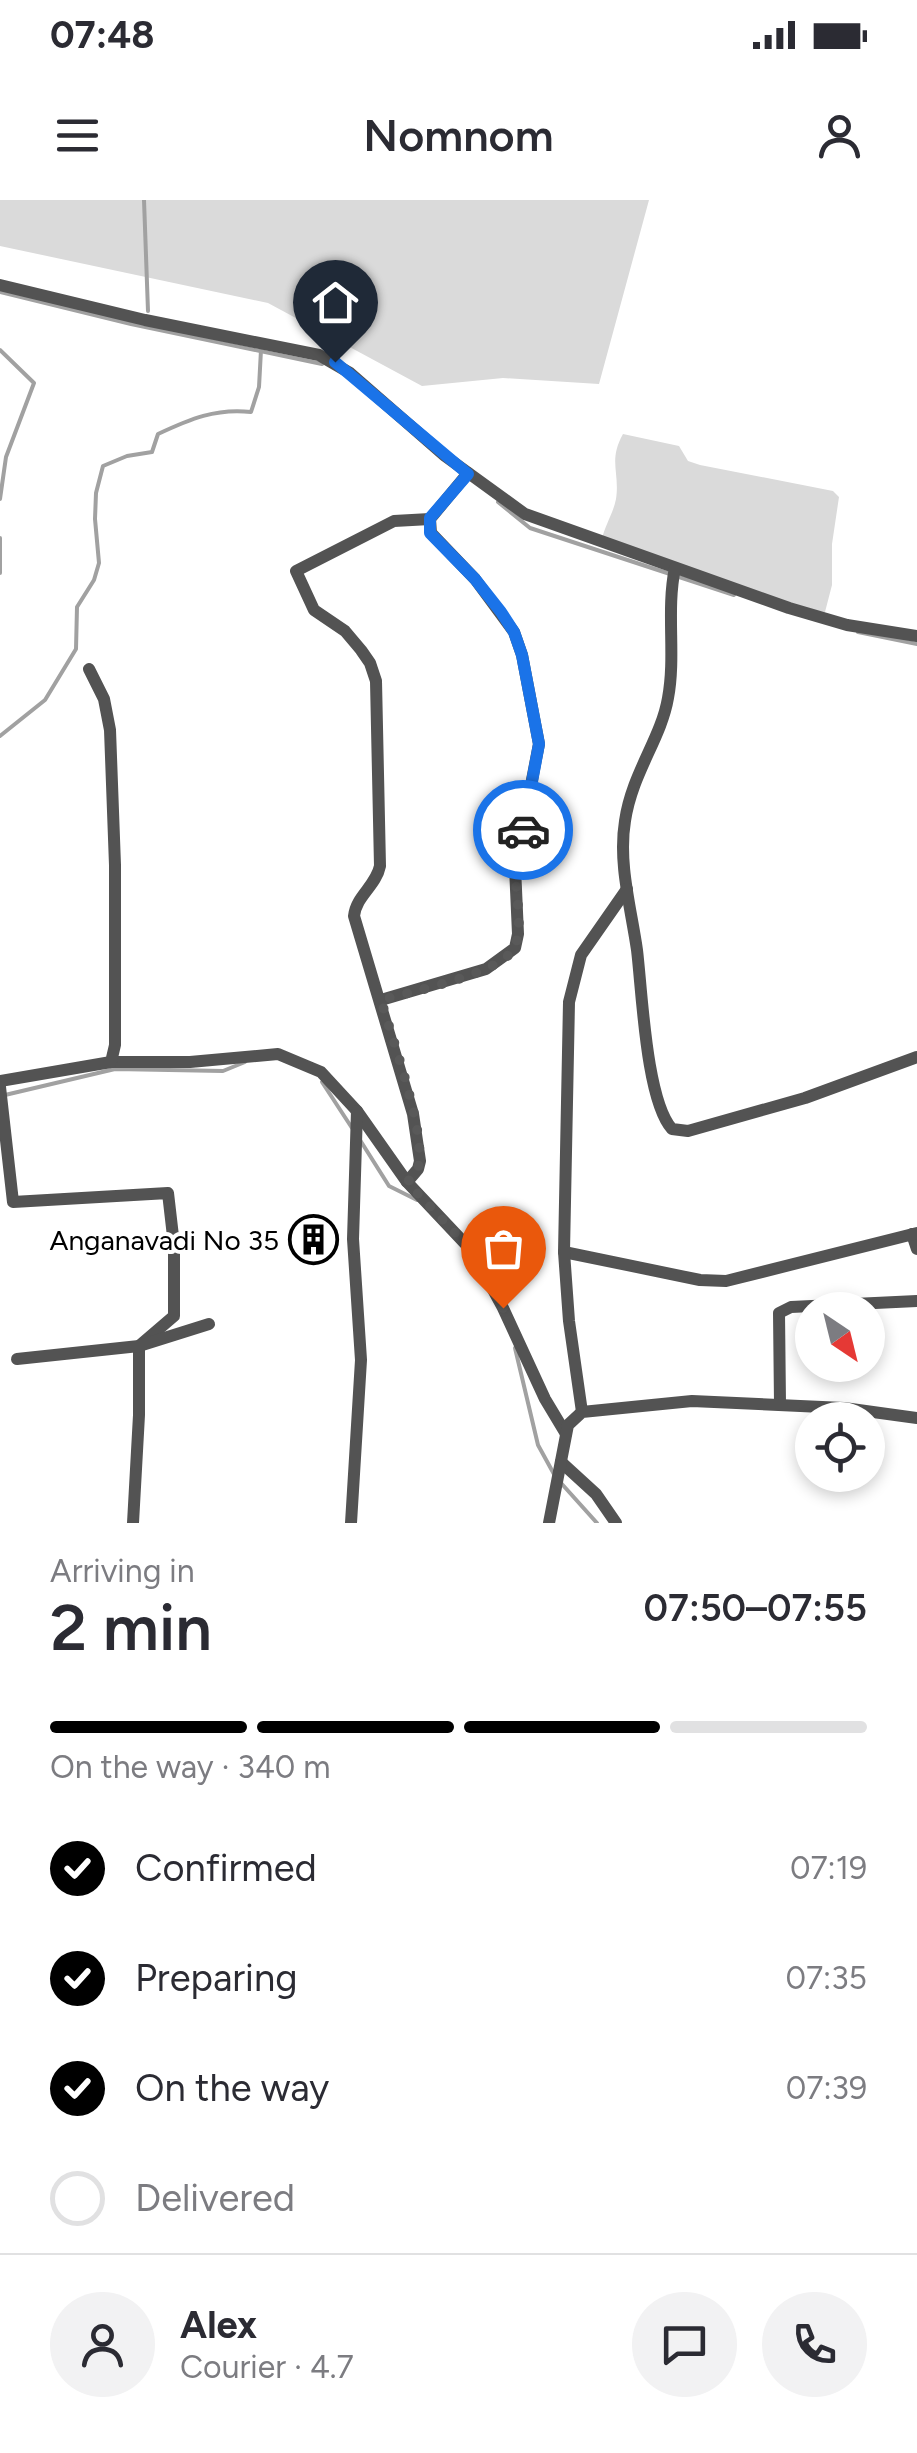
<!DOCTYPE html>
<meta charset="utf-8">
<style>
body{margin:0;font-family:Figtree,sans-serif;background:#f2f2f3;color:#2b2b33;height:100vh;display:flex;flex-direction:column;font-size:38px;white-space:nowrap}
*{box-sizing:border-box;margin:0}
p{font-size:32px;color:#7c7c81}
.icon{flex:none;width:55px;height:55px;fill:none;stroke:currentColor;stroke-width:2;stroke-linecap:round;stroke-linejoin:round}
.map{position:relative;height:1323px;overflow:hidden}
.side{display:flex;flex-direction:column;background:#fff;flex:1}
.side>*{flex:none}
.needle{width:65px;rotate:145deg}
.controls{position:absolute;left:795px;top:1092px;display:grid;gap:20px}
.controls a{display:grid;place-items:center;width:90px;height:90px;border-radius:50%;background:#fff;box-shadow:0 5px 15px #0003;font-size:50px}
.pin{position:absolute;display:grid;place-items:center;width:85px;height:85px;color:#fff;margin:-102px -42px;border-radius:50% 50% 50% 0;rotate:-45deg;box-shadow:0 0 10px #0007}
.pin .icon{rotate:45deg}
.courier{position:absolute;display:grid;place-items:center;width:100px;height:100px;margin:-50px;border:8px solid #1a73e8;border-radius:50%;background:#fff;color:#222;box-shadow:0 2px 12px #0007}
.overview em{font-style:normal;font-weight:600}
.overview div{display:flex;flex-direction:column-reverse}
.overview{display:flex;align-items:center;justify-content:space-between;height:170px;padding:0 50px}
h1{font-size:65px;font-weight:600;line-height:75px}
.bar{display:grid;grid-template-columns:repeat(4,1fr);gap:15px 10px;align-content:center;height:120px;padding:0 50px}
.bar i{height:12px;border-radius:8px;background:#e1e1e2}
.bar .active{background:#000}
.bar p{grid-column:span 4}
.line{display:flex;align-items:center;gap:25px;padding:0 50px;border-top:2px solid #e1e1e2}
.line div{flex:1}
.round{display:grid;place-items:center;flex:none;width:105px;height:105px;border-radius:52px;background:#f2f2f3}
ol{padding:0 50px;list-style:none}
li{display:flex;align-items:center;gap:30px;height:110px}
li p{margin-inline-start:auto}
li .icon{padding:10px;border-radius:50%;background:#000;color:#fff;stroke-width:4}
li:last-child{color:#7c7c81}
li i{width:55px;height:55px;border:5px solid #e1e1e2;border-radius:50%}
.status{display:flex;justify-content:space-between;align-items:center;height:70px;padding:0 50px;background:#fff;direction:ltr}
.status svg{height:28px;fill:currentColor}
header{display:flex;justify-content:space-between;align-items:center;height:130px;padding:0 50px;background:#fff;font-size:45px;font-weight:600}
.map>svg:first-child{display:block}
</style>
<div class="status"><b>07:48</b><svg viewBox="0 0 49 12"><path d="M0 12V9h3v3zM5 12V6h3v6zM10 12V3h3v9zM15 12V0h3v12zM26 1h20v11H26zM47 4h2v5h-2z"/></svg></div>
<header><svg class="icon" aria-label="menu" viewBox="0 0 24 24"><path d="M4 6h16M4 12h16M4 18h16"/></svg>Nomnom<svg class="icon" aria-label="person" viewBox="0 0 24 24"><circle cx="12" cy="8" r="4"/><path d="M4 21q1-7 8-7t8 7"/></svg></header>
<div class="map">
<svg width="917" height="1323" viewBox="0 0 917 1323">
<rect width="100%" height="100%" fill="#fff"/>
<g fill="#dadada">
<path d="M 0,0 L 649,0 L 599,184 L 503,178 L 422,186 L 268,103 L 0,46 Z"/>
<path d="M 623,234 L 679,246 L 688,261 L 700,265 L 833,291 L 839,297 L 832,344 L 832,385 L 825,412 L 810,411 L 602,339 C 605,325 613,314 616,299 C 620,272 608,261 623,234 Z"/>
</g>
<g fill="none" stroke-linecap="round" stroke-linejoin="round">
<g stroke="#a1a1a1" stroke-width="4">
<path d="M 144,0 L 148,111"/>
<path d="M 0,92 L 131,124 L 322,164"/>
<path d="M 0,150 L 34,183 L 6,257 L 0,299"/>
<path d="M 498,302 L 530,328 L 734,395"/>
<path d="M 0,338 L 0,373"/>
<path d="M 858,432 L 917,444"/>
<path d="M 0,536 L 45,500 L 76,449 L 77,407 L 94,380 L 99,363 L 95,319 L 96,293 L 103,266 L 127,256 L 152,252 L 158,234 C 190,219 216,208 251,212 L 259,187 L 261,150"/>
<path d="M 322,882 L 352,928"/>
<path d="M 5,895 L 115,869 L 223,871 L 245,862"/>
<path d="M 360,940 L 389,986 L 417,1000"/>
<path d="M 477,1051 L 485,1058 L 490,1072"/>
<path d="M 515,1148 L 538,1245 L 555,1276"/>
<path d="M 561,1283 L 597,1323"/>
</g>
</g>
<path fill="#c3c3c3" stroke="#979797" stroke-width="2.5" d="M 323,1026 L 325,1052 L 305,1054 L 303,1029 Z"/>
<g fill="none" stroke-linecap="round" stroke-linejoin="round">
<g stroke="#535353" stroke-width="12">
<path d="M 0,85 L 145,120 L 319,155 L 350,173 L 445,256 L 525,314 L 789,408 L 847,425 L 917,436"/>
<path d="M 675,368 C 666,411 676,455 668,498 C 661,539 632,573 625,621 C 618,663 631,708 637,750 C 642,791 646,900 672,929 L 688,931 L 805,898 L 917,857"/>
<path d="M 381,800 L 486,769 L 515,748 L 518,734 L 515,667 L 539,544 L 522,455 L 514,432 L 475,379 L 431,333 L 430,319 L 468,273"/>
<path d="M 111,862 L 190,862 L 278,854 L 321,872 L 357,911 L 407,982 L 472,1051 L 503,1108 L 545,1199 L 566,1234"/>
<path d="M 0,881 L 111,862 L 115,845 L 115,665 L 110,530 L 104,499 L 89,469"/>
<path d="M 0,887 L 13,1002 L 168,993 L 174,1045 L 174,1116 L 139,1146 L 139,1215 L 133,1323"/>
<path d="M 407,982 L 418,969 L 420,961 L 413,914 L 354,716 C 356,696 376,686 380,666 L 376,481 L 370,463 L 361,450 L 345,431 L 314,410 L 296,371 L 394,321 L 430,319"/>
<path d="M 912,1034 L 917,1049"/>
<path d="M 564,1052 L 700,1080 L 726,1081 L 917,1033"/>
<path d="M 17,1159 L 139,1146 L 209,1124"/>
<path d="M 780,1204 L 779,1113 L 791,1107 L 917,1101"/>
<path d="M 582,1212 L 569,1121 L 564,1052 L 569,802 L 581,755 L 627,689"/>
<path d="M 561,1262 L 596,1294 L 616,1323"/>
<path d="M 351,1323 L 361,1160 L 353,1039 L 357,911"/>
<path d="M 549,1323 L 568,1225 L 582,1212 L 692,1201 L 844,1208 L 917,1218"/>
</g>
</g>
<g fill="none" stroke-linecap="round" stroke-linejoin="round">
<path stroke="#595959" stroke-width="10" stroke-dasharray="0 18" d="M 503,1108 L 472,1051 L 407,982 C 413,977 418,972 419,963 C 424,927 392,838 381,800 C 409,792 506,773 515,746 C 524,723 514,692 516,668 C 516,655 520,643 523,630"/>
<path stroke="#1a73e8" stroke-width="12" d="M 335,162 L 468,274 L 430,318 L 430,333 L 475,379 L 501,412 L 514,432 L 522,455 L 539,544 L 523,630"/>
</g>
<defs>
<symbol id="building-ring" viewBox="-11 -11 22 22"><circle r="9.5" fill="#fff" stroke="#000" stroke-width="1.5"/><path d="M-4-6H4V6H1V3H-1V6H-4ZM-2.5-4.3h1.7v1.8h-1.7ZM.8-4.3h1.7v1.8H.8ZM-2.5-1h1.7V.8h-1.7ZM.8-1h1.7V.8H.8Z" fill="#000"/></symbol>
</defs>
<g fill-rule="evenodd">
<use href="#building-ring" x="286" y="1012" width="55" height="55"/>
</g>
<g text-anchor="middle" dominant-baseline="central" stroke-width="8" stroke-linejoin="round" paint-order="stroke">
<g font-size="28" fill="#000" stroke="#fff" text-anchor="end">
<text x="279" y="1040">Anganavadi No 35</text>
</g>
</g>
</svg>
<div class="controls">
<a><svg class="needle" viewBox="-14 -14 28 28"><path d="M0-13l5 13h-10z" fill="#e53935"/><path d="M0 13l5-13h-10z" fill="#7c7c81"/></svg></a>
<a><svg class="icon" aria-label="locate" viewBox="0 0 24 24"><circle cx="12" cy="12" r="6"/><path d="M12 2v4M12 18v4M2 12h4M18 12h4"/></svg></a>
</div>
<div class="pin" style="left:503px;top:1108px;background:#ea580c"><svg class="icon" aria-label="bag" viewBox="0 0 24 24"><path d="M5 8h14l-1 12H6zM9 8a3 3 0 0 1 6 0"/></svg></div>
<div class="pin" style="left:335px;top:162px;background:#1f2937"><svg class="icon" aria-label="home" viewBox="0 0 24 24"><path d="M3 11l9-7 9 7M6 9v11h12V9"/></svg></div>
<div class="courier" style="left:523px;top:630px"><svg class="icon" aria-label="car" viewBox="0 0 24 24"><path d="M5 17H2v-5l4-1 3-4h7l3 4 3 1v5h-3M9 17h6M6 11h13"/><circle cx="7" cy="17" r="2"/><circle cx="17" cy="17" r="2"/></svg></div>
</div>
<section class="side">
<div class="overview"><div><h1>2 min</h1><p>Arriving in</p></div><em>07:50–07:55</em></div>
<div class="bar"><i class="active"></i><i class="active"></i><i class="active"></i><i></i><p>On the way · 340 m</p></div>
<ol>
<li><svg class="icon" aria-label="check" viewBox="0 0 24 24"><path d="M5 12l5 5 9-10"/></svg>Confirmed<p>07:19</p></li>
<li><svg class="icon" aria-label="check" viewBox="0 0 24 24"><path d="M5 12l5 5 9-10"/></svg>Preparing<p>07:35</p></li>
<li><svg class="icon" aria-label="check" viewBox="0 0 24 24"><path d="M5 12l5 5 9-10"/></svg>On the way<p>07:39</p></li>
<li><i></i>Delivered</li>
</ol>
<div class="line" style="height:180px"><a class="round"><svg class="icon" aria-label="person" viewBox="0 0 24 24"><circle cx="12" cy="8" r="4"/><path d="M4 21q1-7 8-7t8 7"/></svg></a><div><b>Alex</b><p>Courier · 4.7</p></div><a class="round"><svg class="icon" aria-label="chat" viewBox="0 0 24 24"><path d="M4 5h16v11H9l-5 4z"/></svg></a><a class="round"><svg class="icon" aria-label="phone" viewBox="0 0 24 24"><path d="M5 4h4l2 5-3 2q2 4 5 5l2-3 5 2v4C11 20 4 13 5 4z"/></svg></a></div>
</section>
